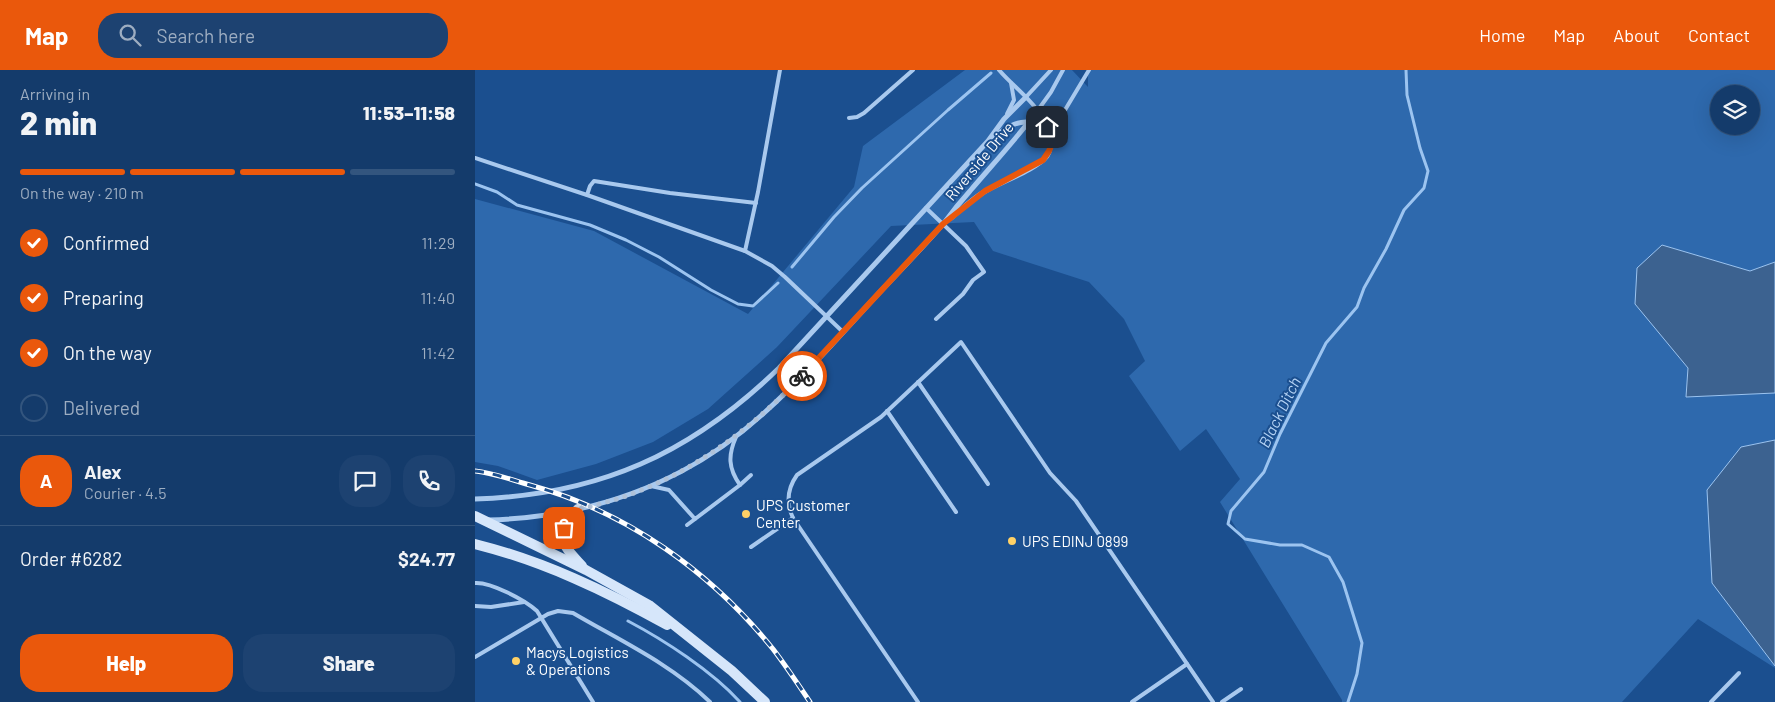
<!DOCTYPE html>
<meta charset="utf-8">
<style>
body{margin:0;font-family:Barlow,sans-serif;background:#1d4271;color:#f1f3f6;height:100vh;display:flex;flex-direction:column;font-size:19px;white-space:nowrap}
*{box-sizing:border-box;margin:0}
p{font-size:16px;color:#9dadc1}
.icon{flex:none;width:28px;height:28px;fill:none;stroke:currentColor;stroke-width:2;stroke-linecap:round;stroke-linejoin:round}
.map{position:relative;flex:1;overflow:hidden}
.details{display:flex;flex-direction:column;background:#143b6b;width:475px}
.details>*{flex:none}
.controls{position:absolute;left:1235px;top:15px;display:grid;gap:10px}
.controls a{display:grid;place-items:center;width:50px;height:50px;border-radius:50%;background:#143b6b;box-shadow:0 5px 20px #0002,0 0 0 1px #33557e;font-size:25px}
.pin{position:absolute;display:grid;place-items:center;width:42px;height:42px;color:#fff;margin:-21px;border-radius:10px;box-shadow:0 2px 8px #0006}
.courier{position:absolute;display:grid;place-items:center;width:50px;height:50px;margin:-25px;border:4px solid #ea580c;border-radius:50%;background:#fff;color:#222;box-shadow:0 1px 6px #0007}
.head em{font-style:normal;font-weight:800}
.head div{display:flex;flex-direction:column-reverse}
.head{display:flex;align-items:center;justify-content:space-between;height:85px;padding:0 20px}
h1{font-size:32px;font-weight:800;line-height:38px}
.bar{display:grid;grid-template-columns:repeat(4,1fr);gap:8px 5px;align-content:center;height:60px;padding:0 20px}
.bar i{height:6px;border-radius:4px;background:#33557e}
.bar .current{background:#ea580c}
.bar p{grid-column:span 4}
.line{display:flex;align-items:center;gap:12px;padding:0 20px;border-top:1px solid #33557e}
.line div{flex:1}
.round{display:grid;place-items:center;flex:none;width:52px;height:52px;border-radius:20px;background:#1d4271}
ol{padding:0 20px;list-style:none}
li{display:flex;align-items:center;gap:15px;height:55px}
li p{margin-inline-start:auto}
li .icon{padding:5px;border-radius:50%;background:#ea580c;color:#fff;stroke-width:4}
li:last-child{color:#9dadc1}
li i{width:28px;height:28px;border:2px solid #33557e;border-radius:50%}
.primary-button{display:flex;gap:10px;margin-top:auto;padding:10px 20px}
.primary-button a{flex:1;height:58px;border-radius:20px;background:#ea580c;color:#fff;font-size:20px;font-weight:800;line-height:58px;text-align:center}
.primary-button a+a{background:#1d4271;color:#f1f3f6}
header{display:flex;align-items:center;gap:30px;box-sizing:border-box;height:70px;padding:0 25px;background:#ea580c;color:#fff}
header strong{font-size:24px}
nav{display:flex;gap:28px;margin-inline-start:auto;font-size:18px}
.search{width:350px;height:45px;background:#1d4271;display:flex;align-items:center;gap:12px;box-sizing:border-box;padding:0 18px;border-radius:20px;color:#9dadc1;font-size:19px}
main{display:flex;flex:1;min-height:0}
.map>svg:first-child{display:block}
</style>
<header>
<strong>Map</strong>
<div class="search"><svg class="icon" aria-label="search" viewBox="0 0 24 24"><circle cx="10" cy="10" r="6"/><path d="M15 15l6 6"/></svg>Search here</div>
<nav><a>Home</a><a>Map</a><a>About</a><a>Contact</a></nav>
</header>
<main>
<section class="details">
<div class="head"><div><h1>2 min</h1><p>Arriving in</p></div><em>11:53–11:58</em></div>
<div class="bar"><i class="current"></i><i class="current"></i><i class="current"></i><i></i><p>On the way · 210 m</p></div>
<ol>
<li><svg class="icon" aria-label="check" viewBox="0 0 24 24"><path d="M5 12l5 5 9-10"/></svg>Confirmed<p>11:29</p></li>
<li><svg class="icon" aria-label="check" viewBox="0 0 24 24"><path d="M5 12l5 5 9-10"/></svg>Preparing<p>11:40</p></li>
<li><svg class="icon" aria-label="check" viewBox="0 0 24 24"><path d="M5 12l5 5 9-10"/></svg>On the way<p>11:42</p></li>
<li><i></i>Delivered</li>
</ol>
<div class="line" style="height:90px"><b class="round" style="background:#ea580c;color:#fff">A</b><div><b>Alex</b><p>Courier · 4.5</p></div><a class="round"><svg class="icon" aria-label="chat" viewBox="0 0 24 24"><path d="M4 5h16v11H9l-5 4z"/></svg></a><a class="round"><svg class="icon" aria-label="phone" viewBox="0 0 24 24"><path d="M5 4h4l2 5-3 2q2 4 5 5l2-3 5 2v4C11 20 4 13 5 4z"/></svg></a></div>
<div class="line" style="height:65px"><div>Order #6282</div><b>$24.77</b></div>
<div class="primary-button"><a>Help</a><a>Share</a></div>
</section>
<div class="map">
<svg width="1300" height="632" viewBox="0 0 1300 632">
<rect width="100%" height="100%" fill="#1b4f8f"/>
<path fill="#2e69ad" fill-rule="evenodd" d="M 490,0 L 597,0 L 613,17 L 613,0 L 1300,0 L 1300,192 L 1275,201 L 1187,175 L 1160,233 L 1213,298 L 1211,327 L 1300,323 L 1300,370 L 1266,377 L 1237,513 L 1300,596 L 1300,598 L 1223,549 L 1147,632 L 867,632 L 867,630 L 745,432 L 765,409 L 731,359 L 705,381 L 654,306 L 670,291 L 649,249 L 614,212 L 518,181 L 499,152 L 416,156 L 302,277 L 233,339 L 178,372 L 121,394 L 62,410 L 23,396 L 0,392 L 0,129 L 119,161 L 273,244 L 379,117 L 388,76 ZM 1244,24 L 1276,24 L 1276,56 L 1244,56 Z"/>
<g fill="#3c6290" stroke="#9cc4f0">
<path d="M 1187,175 L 1275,201 L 1300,192 L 1300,323 L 1211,327 L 1213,298 L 1160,234 L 1162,198 Z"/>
<path d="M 1300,370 L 1300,596 L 1237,513 L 1232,420 L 1266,377 Z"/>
</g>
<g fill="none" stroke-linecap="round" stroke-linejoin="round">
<g stroke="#9cc4f0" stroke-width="3">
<path d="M 0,114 L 22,122 L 42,135 L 115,155 L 151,170 L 184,187 L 236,220 L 263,234 L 278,236 L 303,213"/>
<path d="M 317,197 L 359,147 L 387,118 L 473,40 L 516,3"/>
<path d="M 153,551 C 189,570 237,601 265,632"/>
<path d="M 873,632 L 882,604 L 887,573 L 868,512 L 854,487 L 827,475 L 805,475 L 770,469 L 753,454 L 756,441 L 789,402 L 805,364 L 851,273 L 882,237 L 889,218 L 911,179 L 929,140 L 949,118 L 953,101 L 945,78 L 932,25 L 931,0"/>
</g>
<g stroke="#a9c9ee" stroke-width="4">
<path d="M 524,0 C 542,21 570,38 574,67"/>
<path d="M 551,27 L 576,0"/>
<path d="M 563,40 L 576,22 L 588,0"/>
<path d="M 532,44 L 539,30 L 536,13"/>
<path d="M 374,48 L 382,47 L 389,43 L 438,0"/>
<path d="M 575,72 L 587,45 L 614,0"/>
<path d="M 0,88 L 112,125 L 270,181 L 297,196 L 310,207 L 368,262"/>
<path d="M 112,125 L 115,116 L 119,111 L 195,123 L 281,133"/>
<path d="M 451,138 L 491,176 L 509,202 L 498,210 L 488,224 L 461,249"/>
<path d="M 270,181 L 283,122 L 305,0"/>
<path d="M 443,312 L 513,414"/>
<path d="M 412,341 L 481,442"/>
<path d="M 265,415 L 276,405"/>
<path d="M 176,416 L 194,420 L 220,449 L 265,415 C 253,398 253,385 261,367"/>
<path d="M 212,455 L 220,449"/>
<path d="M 276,477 L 318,448"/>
<path d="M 0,513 C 16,512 50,530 62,541 L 118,632"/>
<path d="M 0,536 L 16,537 L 49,532"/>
<path d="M 0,587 L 73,544 L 83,541 L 98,543 C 144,570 196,594 235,632"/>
<path d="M 443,632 L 318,448 C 311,433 312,419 322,405 L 406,347 L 486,272 L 575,403 L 601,431 L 738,632"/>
<path d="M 657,632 L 712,594"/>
<path d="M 747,632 L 766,619"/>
<path d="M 1236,632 L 1264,603"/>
</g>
<g stroke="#a9c9ee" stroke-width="5">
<path d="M 476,148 C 487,139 497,129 509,122 C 525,112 561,100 572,86 C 581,72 568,53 553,52 C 540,51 529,59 519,67"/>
<path d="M 0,429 C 124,425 215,384 304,298 L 513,71 L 529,49 L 551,27"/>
<path d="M 13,450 C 117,447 211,414 289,343 C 330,306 367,263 404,223 C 426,200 448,177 469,153 C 477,142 486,131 495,121 C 518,94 542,68 563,40"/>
</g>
<g stroke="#d6e6fa" stroke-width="10">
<path d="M 103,439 C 82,468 83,470 107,496"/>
<path d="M 0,446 L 111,500 L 174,535 L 257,601 L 290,632"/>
<path d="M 0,474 C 68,491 131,521 192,555"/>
</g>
<defs>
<path id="rail" d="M 0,401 C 19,403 37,410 55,415 C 152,442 235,501 298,579 C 311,596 323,614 335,632"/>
</defs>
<use href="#rail" stroke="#fff" stroke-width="5"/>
<use href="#rail" stroke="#1b4f8f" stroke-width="3" stroke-dasharray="9" stroke-linecap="butt"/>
</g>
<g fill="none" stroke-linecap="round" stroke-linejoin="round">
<path stroke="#afc1d8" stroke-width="5" stroke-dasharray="0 9" d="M 89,458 L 103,439 C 191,422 266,370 327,306"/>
<path stroke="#ea580c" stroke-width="6" d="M 327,306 L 468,154 L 510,121 L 568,90 L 574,81 L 576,76 L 572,57"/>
</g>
<g fill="#ffd166" stroke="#1b4f8f" stroke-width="2">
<circle cx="271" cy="444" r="5"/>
<circle cx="537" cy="471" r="5"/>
<circle cx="41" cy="591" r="5"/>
</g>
<g text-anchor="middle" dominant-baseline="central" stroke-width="4" stroke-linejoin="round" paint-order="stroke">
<g font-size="15" fill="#fff" stroke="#1b4f8f">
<text transform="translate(504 91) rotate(-50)">Riverside Drive</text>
</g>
<g font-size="15" fill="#fff" stroke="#1b4f8f" text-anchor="start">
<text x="281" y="435">UPS Customer<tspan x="281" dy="17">Center</tspan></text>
<text x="547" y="471">UPS EDINJ 0899</text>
<text x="51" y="582">Macys Logistics<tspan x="51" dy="17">&amp; Operations</tspan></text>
</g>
<g font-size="16" font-style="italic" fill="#b5d3f5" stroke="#1b4f8f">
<text transform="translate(804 342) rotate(-64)">Black Ditch</text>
</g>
</g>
</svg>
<div class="controls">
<a><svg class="icon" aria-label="layers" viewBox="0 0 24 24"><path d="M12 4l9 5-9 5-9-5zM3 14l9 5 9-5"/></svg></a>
</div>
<div class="pin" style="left:89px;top:458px;background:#ea580c"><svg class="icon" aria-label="bag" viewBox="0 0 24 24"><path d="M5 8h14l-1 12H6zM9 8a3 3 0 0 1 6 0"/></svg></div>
<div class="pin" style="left:572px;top:57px;background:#1f2937"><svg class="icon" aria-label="home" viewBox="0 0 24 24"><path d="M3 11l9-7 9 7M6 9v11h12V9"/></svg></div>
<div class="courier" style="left:327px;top:306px"><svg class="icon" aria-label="bike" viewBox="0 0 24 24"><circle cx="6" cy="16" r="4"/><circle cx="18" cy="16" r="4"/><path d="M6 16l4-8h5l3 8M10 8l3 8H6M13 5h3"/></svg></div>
</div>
</main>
